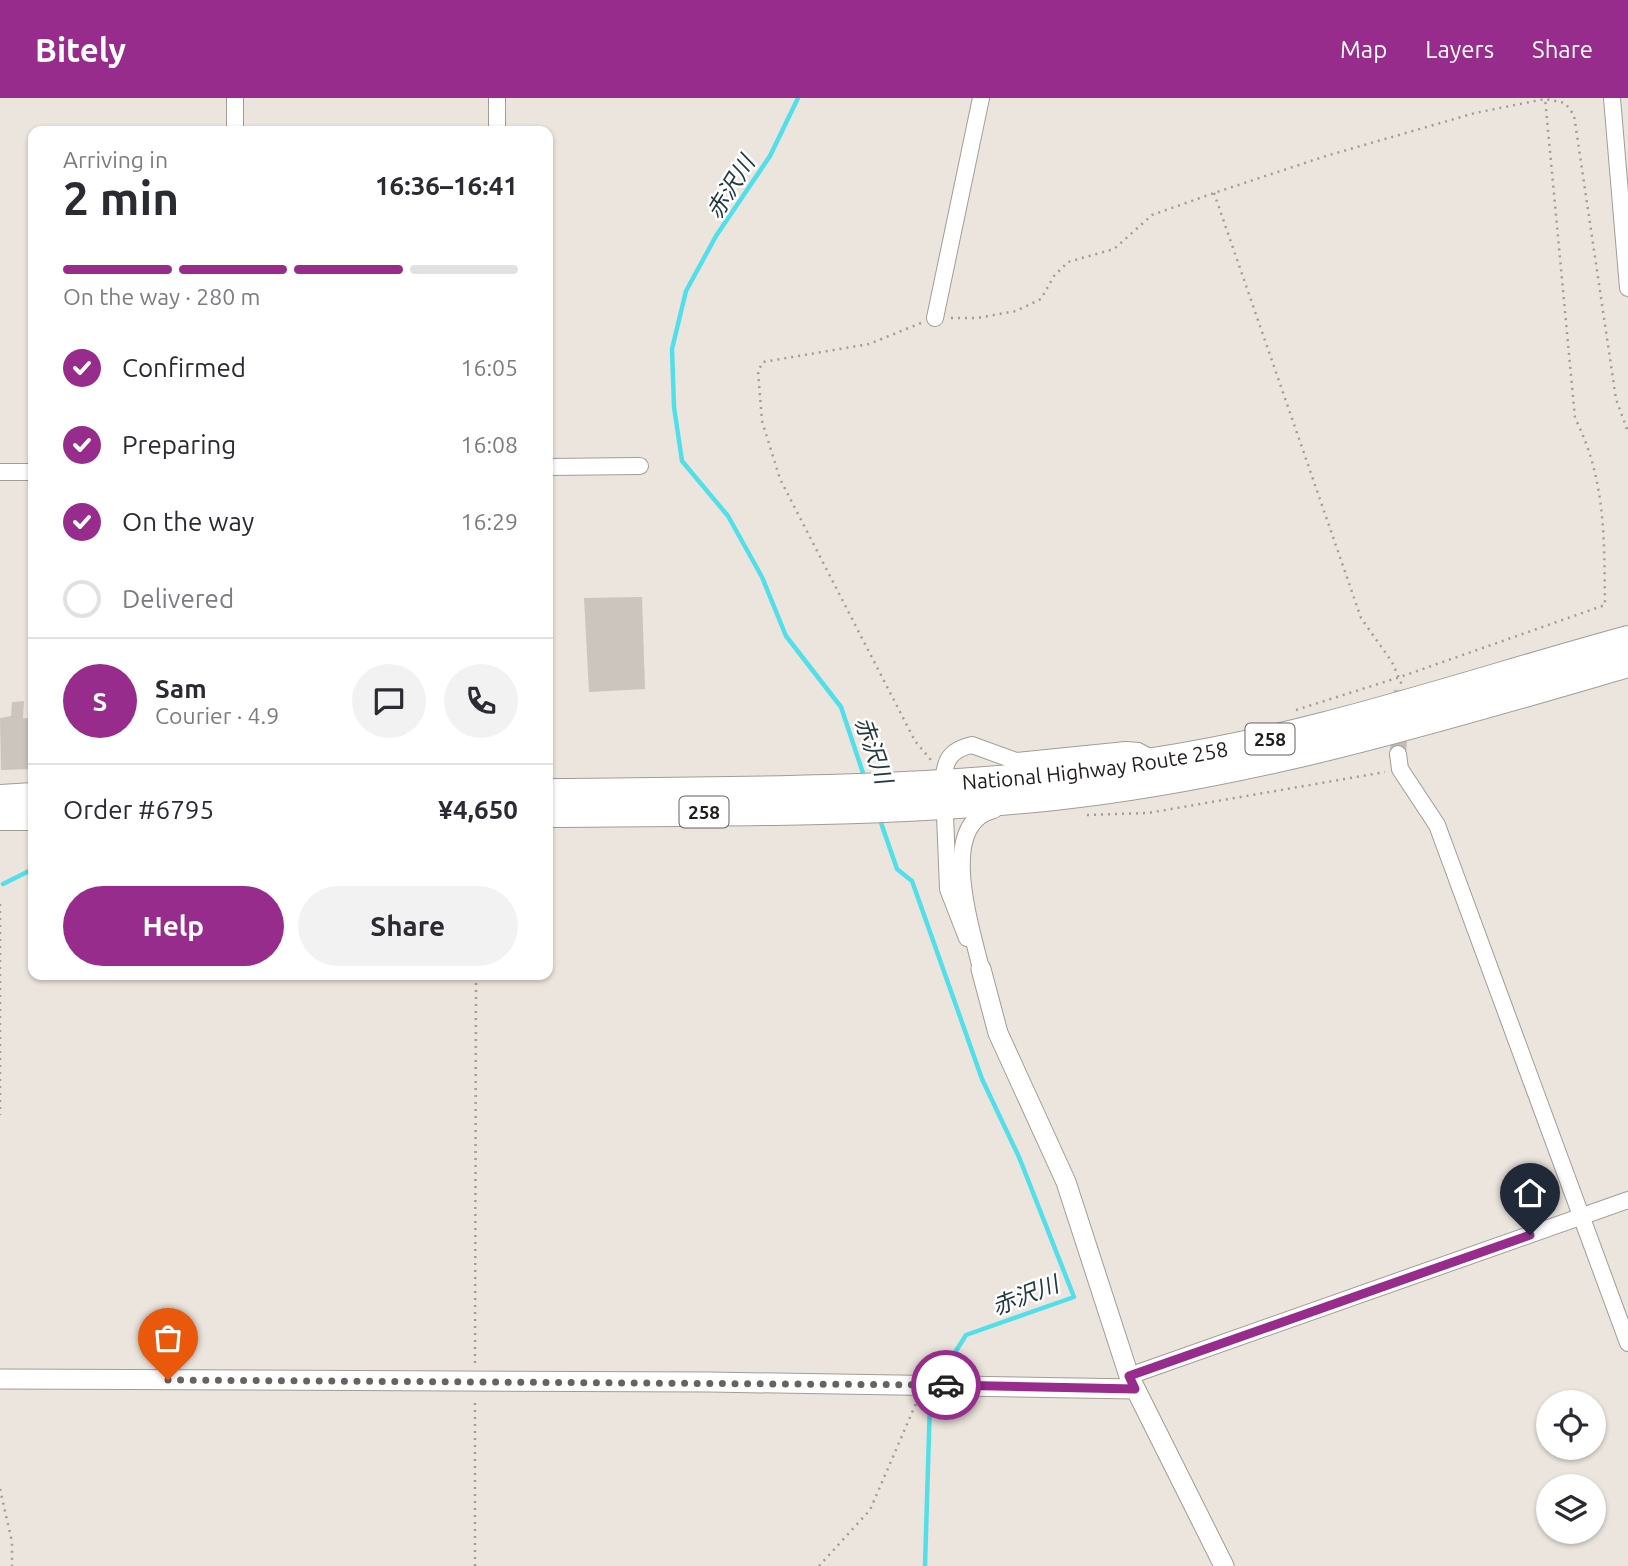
<!DOCTYPE html>
<meta charset="utf-8">
<style>
body{margin:0;font-family:Ubuntu,"Noto Sans JP",sans-serif;background:#f2f2f3;color:#2b2b33;height:100vh;display:flex;flex-direction:column;font-size:26px;white-space:nowrap}
*{box-sizing:border-box;margin:0}
p{font-size:23px;color:#7c7c81}
.icon{flex:none;width:38px;height:38px;fill:none;stroke:currentColor;stroke-width:2;stroke-linecap:round;stroke-linejoin:round}
.map{position:relative;flex:1;overflow:hidden}
.details{position:absolute;left:28px;top:28px;width:525px;height:854px;display:flex;flex-direction:column;background:#fff;border-radius:14px;box-shadow:0 2px 5px #0004}
.details>*{flex:none}
.controls{position:absolute;left:1536px;top:1292px;display:grid;gap:14px}
.controls a{display:grid;place-items:center;width:70px;height:70px;border-radius:50%;background:#fff;box-shadow:0 2px 5px #0004;font-size:35px}
.pin{position:absolute;display:grid;place-items:center;width:60px;height:60px;color:#fff;margin:-72px -30px;border-radius:50% 50% 50% 0;rotate:-45deg;box-shadow:0 0 7px #0007}
.pin .icon{rotate:45deg}
.courier{position:absolute;display:grid;place-items:center;width:70px;height:70px;margin:-35px;border:5px solid #982c8d;border-radius:50%;background:#fff;color:#222;box-shadow:0 2px 9px #0007}
.head em{font-style:normal;font-weight:700}
.head div{display:flex;flex-direction:column-reverse}
.head{display:flex;align-items:center;justify-content:space-between;height:119px;padding:0 35px}
h1{font-size:46px;font-weight:700;line-height:52px}
.bar{display:grid;grid-template-columns:repeat(4,1fr);gap:10px 7px;align-content:center;height:84px;padding:0 35px}
.bar i{height:9px;border-radius:5px;background:#e1e1e2}
.bar .active{background:#982c8d}
.bar p{grid-column:span 4}
.line{display:flex;align-items:center;gap:18px;padding:0 35px;border-top:2px solid #e1e1e2}
.line div{flex:1}
.round{display:grid;place-items:center;flex:none;width:74px;height:74px;border-radius:37px;background:#f2f2f3}
ol{padding:0 35px;list-style:none}
li{display:flex;align-items:center;gap:21px;height:77px}
li p{margin-inline-start:auto}
li .icon{padding:7px;border-radius:50%;background:#982c8d;color:#fff;stroke-width:4}
li:last-child{color:#7c7c81}
li i{width:38px;height:38px;border:4px solid #e1e1e2;border-radius:50%}
.cta{display:flex;gap:14px;margin-top:auto;padding:14px 35px}
.cta a{flex:1;height:80px;border-radius:42px;background:#982c8d;color:#fff;font-size:28px;font-weight:700;line-height:80px;text-align:center}
.cta a+a{background:#f2f2f3;color:#2b2b33}
header{display:flex;align-items:center;gap:42px;box-sizing:border-box;height:98px;padding:0 35px;background:#982c8d;color:#fff}
header strong{font-size:33px}
nav{display:flex;gap:38px;margin-inline-start:auto;font-size:24px}
.map>svg:first-child{display:block}
</style>
<header>
<strong>Bitely</strong>
<nav><a>Map</a><a>Layers</a><a>Share</a></nav>
</header>
<div class="map">
<svg width="1628" height="1468" viewBox="0 0 1628 1468">
<rect width="100%" height="100%" fill="#ece5de"/>
<g fill="none" stroke-linecap="round" stroke-linejoin="round">
<g stroke="#53dfe9" stroke-width="4.5">
<path d="M 798,0 L 770,58 L 716,138 L 686,193 L 672,251 L 674,309 L 682,363 L 728,418 L 762,479 L 786,538 L 841,609 L 865,681"/>
<path d="M 879,719 L 897,771 L 912,783 L 982,981 L 1019,1059 L 1074,1199 L 966,1237 L 944,1272"/>
<path d="M 3,786 L 33,771"/>
<path d="M 925,1468 L 930,1302"/>
</g>
</g>
<g fill="#cbc5bd">
<path d="M 642,499 L 645,591 L 589,594 L 584,500 Z"/>
<path d="M 24,603 L 23,620 L 33,620 L 33,671 L 1,672 L 0,620 L 11,618 L 12,604 Z"/>
</g>
<g fill="none" stroke-linecap="round" stroke-linejoin="round">
<path stroke="#c3bdb7" stroke-width="16" stroke-dasharray="16 8" stroke-linecap="butt" d="M 1398,656 L 1402,589"/>
<defs>
<g id="minor">
<path d="M 235,0 L 235,33"/>
<path d="M 497,0 L 497,33"/>
<path d="M 1612,0 L 1628,190"/>
<path d="M 935,220 L 981,0"/>
<path d="M 548,369 L 640,368"/>
<path d="M 0,374 L 33,374"/>
<path d="M 1398,656 L 1400,671 L 1437,727 L 1628,1245"/>
<path d="M 944,679 C 945,660 953,651 972,647 L 1016,663 L 1126,652 L 1138,653 L 1153,661"/>
<path d="M 945,717 L 948,791 L 967,840"/>
<path d="M 981,871 C 972,831 936,725 994,712"/>
<path d="M 1129,1278 L 1628,1102"/>
</g>
<g id="tertiary">
<path d="M 981,871 L 998,935 L 1066,1084 L 1129,1278 L 1224,1468"/>
<path d="M 0,1281 L 710,1284 L 1135,1291"/>
</g>
<g id="trunk">
<path id="s1" d="M 548,694 C 749,692 953,694 1153,663 C 1315,639 1470,584 1628,541"/>
<path d="M 0,700 L 33,698"/>
<path d="M 548,716 C 717,714 886,717 1054,699 C 1251,678 1439,621 1628,566"/>
<path d="M 0,719 L 33,719"/>
</g>
</defs>
<use href="#minor" stroke="#a29c95" stroke-width="18"/>
<use href="#tertiary" stroke="#a29c95" stroke-width="21"/>
<use href="#trunk" stroke="#a29c95" stroke-width="28"/>
<g stroke="#a29c97" stroke-width="2.5" stroke-dasharray="2 5" stroke-linecap="butt">
<path d="M 1214,95 L 1361,520 L 1392,564 L 1402,587"/>
<path d="M 951,220 L 977,220 L 1016,213 L 1041,201 L 1054,178 L 1068,164 L 1114,151 L 1152,117 L 1214,95 L 1326,58 L 1475,15 L 1545,1 L 1565,5 L 1574,17 L 1616,301 L 1628,334"/>
<path d="M 921,225 L 869,246 L 763,264 L 758,273 L 762,323 L 780,381 L 915,643 L 931,662"/>
<path d="M 1296,612 L 1400,579 L 1605,507 C 1604,439 1606,382 1575,320 L 1545,0"/>
<path d="M 1087,717 L 1148,715 L 1385,674"/>
<path d="M 0,806 L 0,1017"/>
<path d="M 475,1265 L 476,877"/>
<path d="M 0,1391 L 12,1444 L 12,1468"/>
<path d="M 475,1468 L 475,1300"/>
<path d="M 819,1468 L 870,1412 L 917,1303"/>
</g>
<use href="#minor" stroke="#fff" stroke-width="16"/>
<use href="#tertiary" stroke="#fff" stroke-width="19"/>
<use href="#trunk" stroke="#fff" stroke-width="26"/>
</g>
<g fill="none" stroke-linecap="round" stroke-linejoin="round">
<path stroke="#67635f" stroke-width="7" stroke-dasharray="0 12.6" d="M 168,1282 L 946,1287"/>
<path stroke="#982c8d" stroke-width="9" d="M 946,1287 L 1135,1291 L 1129,1278 L 1530,1137"/>
</g>
<g text-anchor="middle" dominant-baseline="central" stroke-width="5" stroke-linejoin="round" paint-order="stroke">
<g fill="#fff" stroke="#63615f" stroke-width="2">
<rect x="1245.5" y="625.5" width="49" height="31" rx="5"/>
<rect x="679.5" y="698.5" width="49" height="31" rx="5"/>
</g>
<g font-size="19" font-weight="bold" fill="#201d1b">
<text x="1270" y="641">258</text>
<text x="704" y="714">258</text>
</g>
<g font-size="21" fill="#201d1b" stroke="#fff">
<text stroke="none"><textPath href="#s1" startOffset="548">National Highway Route 258</textPath></text>
</g>
<g font-size="23" font-style="italic" fill="#223a3c" stroke="#fff">
<text transform="translate(730 89) rotate(-58)">赤沢川</text>
<text transform="translate(874 652) rotate(71)">赤沢川</text>
<text transform="translate(1025 1197) rotate(-21)">赤沢川</text>
</g>
</g>
</svg>
<div class="controls">
<a><svg class="icon" aria-label="locate" viewBox="0 0 24 24"><circle cx="12" cy="12" r="6"/><path d="M12 2v4M12 18v4M2 12h4M18 12h4"/></svg></a>
<a><svg class="icon" aria-label="layers" viewBox="0 0 24 24"><path d="M12 4l9 5-9 5-9-5zM3 14l9 5 9-5"/></svg></a>
</div>
<div class="pin" style="left:168px;top:1282px;background:#ea580c"><svg class="icon" aria-label="bag" viewBox="0 0 24 24"><path d="M5 8h14l-1 12H6zM9 8a3 3 0 0 1 6 0"/></svg></div>
<div class="pin" style="left:1530px;top:1137px;background:#1f2937"><svg class="icon" aria-label="home" viewBox="0 0 24 24"><path d="M3 11l9-7 9 7M6 9v11h12V9"/></svg></div>
<div class="courier" style="left:946px;top:1287px"><svg class="icon" aria-label="car" viewBox="0 0 24 24"><path d="M5 17H2v-5l4-1 3-4h7l3 4 3 1v5h-3M9 17h6M6 11h13"/><circle cx="7" cy="17" r="2"/><circle cx="17" cy="17" r="2"/></svg></div>
<section class="details">
<div class="head"><div><h1>2 min</h1><p>Arriving in</p></div><em>16:36–16:41</em></div>
<div class="bar"><i class="active"></i><i class="active"></i><i class="active"></i><i></i><p>On the way · 280 m</p></div>
<ol>
<li><svg class="icon" aria-label="check" viewBox="0 0 24 24"><path d="M5 12l5 5 9-10"/></svg>Confirmed<p>16:05</p></li>
<li><svg class="icon" aria-label="check" viewBox="0 0 24 24"><path d="M5 12l5 5 9-10"/></svg>Preparing<p>16:08</p></li>
<li><svg class="icon" aria-label="check" viewBox="0 0 24 24"><path d="M5 12l5 5 9-10"/></svg>On the way<p>16:29</p></li>
<li><i></i>Delivered</li>
</ol>
<div class="line" style="height:126px"><b class="round" style="background:#982c8d;color:#fff">S</b><div><b>Sam</b><p>Courier · 4.9</p></div><a class="round"><svg class="icon" aria-label="chat" viewBox="0 0 24 24"><path d="M4 5h16v11H9l-5 4z"/></svg></a><a class="round"><svg class="icon" aria-label="phone" viewBox="0 0 24 24"><path d="M5 4h4l2 5-3 2q2 4 5 5l2-3 5 2v4C11 20 4 13 5 4z"/></svg></a></div>
<div class="line" style="height:91px"><div>Order #6795</div><b>¥4,650</b></div>
<div class="cta"><a>Help</a><a>Share</a></div>
</section>
</div>
